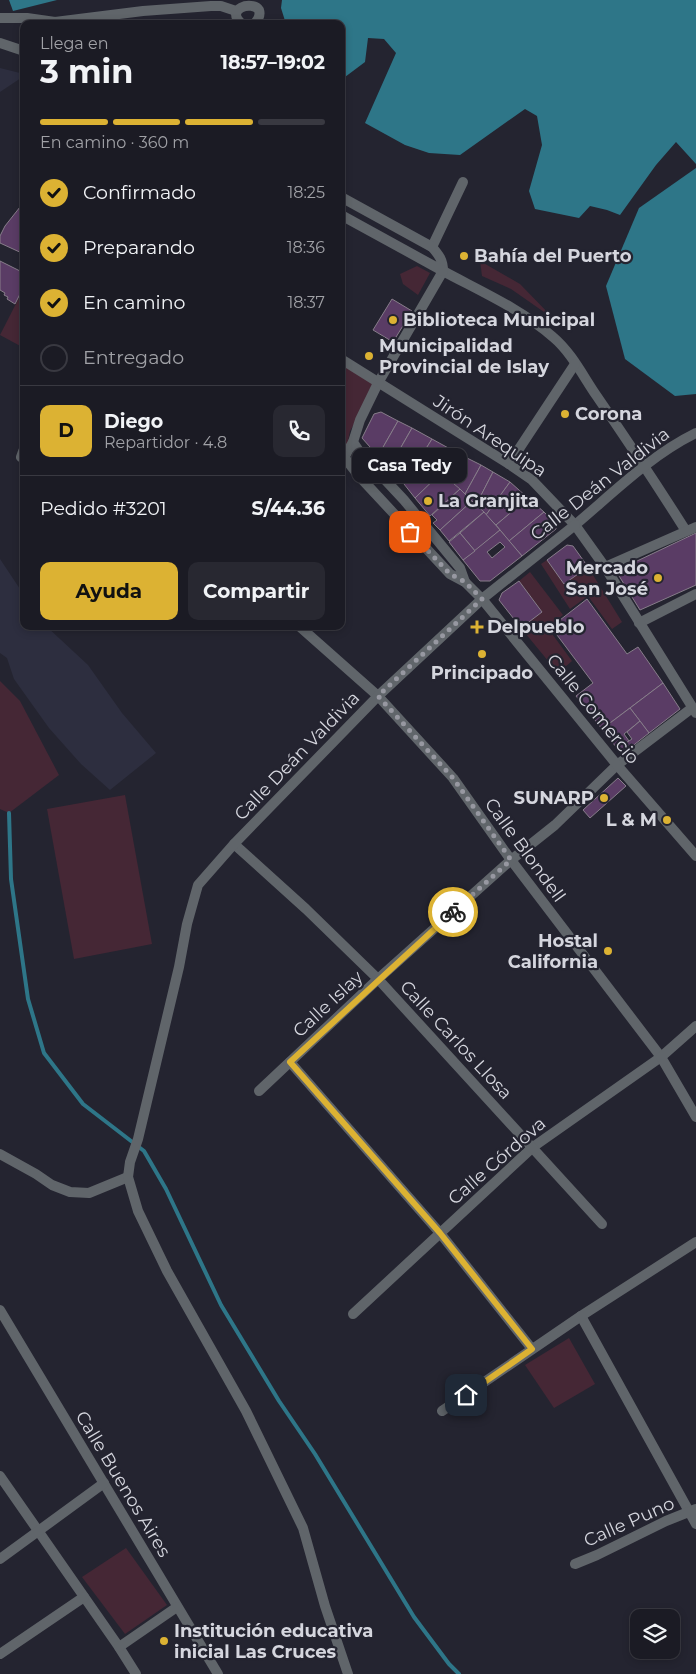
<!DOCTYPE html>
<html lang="es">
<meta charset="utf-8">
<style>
body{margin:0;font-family:Montserrat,sans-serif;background:#282831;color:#f1f3f6;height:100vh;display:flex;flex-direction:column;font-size:19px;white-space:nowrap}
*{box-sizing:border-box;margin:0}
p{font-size:16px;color:#a0a1a6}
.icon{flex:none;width:28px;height:28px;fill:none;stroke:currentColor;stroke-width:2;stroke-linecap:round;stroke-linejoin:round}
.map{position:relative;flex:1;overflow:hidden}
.sheet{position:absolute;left:20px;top:20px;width:325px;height:610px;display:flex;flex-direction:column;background:#1b1b24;border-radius:10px;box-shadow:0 2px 8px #0003,0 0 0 1px #393941}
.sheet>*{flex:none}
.controls{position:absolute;left:630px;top:1609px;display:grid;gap:10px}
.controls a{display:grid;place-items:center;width:50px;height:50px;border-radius:10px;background:#1b1b24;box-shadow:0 2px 8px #0003,0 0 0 1px #393941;font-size:25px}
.pin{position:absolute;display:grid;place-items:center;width:42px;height:42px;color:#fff;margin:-21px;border-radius:10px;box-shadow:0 2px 8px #0006}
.courier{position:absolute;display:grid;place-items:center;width:50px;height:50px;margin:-25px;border:4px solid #dcb233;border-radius:50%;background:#fff;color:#222;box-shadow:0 1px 6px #0007}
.bubble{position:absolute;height:35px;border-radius:10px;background:#1b1b24;box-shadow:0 2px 8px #0003,0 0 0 1px #393941;font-size:16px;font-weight:700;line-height:35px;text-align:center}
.head em{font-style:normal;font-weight:700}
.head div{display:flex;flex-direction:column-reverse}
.head{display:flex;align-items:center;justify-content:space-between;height:85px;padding:0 20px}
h1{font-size:32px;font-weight:700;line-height:38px}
.bar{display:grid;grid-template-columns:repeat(4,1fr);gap:8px 5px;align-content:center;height:60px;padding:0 20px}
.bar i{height:6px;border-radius:4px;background:#393941}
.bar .on{background:#dcb233}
.bar p{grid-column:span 4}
.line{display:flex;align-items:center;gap:12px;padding:0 20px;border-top:1px solid #393941}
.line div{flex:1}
.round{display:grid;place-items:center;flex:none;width:52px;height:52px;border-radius:10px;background:#282831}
ol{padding:0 20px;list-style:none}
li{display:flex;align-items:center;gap:15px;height:55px}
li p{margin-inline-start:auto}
li .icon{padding:5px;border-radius:50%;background:#dcb233;color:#111;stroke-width:4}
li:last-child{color:#a0a1a6}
li i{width:28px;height:28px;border:2px solid #393941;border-radius:50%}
.primary-button{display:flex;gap:10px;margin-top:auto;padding:10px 20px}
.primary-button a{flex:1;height:58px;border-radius:10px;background:#dcb233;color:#111;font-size:20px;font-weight:700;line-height:58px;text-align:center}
.primary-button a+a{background:#282831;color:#f1f3f6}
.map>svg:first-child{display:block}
</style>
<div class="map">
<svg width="696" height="1674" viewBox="0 0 696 1674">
<rect width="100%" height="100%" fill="#242430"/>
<g fill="#2d2e3f">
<path d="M 0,68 L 24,74 L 24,76 L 0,92 Z"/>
<path d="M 0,559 L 24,595 L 24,626 L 46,626 L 88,665 L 122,713 L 156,753 L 110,790 L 81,764 L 49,728 L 14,679 L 7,658 L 0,653 Z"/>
</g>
<g fill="#452735">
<path d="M 480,261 L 520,284 L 554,319 L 511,289 L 482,276 Z"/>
<path d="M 417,266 L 430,273 L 418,295 L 403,284 L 400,274 Z"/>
<path d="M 24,288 L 24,348 L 0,335 Z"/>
<path d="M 341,359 L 378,383 L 350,431 L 345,456 L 341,453 Z"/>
<path d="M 547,560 L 564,584 L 588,567 L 622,622 L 612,629 L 588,596 L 570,609 L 541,564 Z"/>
<path d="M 530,572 L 563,615 L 547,627 L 572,661 L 558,673 L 521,628 L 542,612 L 519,581 Z"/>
<path d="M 0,681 L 20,701 L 59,775 L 9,813 L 0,809 Z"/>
<path d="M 125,795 L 152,944 L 74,959 L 47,809 Z"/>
<path d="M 569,1338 L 595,1384 L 554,1408 L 525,1365 Z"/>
<path d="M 126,1548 L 167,1605 L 125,1634 L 82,1577 Z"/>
</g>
<g fill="#2e7688">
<path d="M 9,0 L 57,0 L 13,11 Z"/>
<path d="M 282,0 L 696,0 L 696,164 L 676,142 L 656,165 L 620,215 L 607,210 L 590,206 L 579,218 L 535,209 L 529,191 L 542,145 L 537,116 L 525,109 L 460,155 L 429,153 L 405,145 L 365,123 L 396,53 L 384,39 L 368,38 L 365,62 L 341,80 L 341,24 L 286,24 L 281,8 Z"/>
<path d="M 696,168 L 696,394 L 675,396 L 625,359 L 606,286 L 639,208 Z"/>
</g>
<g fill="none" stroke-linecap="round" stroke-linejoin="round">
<path stroke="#2e7688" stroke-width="4" d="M 9,813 L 11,879 L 28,999 L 44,1053 L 83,1104 L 144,1151 L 166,1189 L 221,1305 L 279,1401 L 315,1454 L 414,1617 L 449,1664 L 459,1674"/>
</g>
<g fill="#5a3c65" stroke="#877d8a" fill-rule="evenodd">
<path d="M 24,202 L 24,254 L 0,243 L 0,236 L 5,226 Z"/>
<path d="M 0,261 L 24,273 L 24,286 L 15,304 L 7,299 L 8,297 L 4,295 L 5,293 L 0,290 Z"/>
<path d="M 392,299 L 412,311 L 393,342 L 373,330 Z"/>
<path d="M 381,412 L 398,421 L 378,456 L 362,438 L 374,414 Z"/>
<path d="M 398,421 L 412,428 L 389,468 L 378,456 Z"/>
<path d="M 412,428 L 432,439 L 405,482 L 393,475 L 398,466 L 392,463 Z"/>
<path d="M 432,439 L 461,455 L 447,479 L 441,473 L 415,498 L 404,484 Z"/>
<path d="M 461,455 L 481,465 L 465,494 L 447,479 Z"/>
<path d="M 481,465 L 493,472 L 476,505 L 465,494 Z"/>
<path d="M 493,472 L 510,482 L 486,515 L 476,505 Z"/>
<path d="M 441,473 L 460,489 L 430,516 L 415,498 Z"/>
<path d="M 510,482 L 528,498 L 496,525 L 486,515 Z"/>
<path d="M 460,489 L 472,501 L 440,530 L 433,523 L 437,520 L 432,515 Z"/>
<path d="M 528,498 L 544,512 L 509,541 L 496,525 Z"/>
<path d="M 472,501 L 484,512 L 449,541 L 440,530 Z"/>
<path d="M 484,512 L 500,530 L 475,551 L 460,533 Z"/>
<path d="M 544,512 L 556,524 L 556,529 L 522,556 L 509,541 Z"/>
<path d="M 500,530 L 522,556 L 490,581 L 480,581 L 463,560 ZM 500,542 L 505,547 L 492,558 L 487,552 Z"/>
<path d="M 460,533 L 475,551 L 463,560 L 449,542 Z"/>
<path d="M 696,533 L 696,585 L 640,610 L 616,571 Z"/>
<path d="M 567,545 L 573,546 L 588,567 L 564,584 L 547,560 Z"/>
<path d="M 519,581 L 542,612 L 521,628 L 499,600 L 502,593 Z"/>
<path d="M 587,599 L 627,654 L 638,647 L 663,683 L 602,729 L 576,696 L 593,683 L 551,627 Z"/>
<path d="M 663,683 L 680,709 L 649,733 L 630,708 Z"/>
<path d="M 630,708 L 640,721 L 624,734 L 629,741 L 626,743 L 630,748 L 624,753 L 620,752 L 602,729 Z"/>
<path d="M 640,721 L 649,733 L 630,748 L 626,743 L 632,739 L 627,732 Z"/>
<path d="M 618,778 L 626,786 L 590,818 L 583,810 Z"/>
</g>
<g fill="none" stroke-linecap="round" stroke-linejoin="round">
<g stroke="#60656a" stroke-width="10">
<path d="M 0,18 L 27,18 L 55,22 L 143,11 L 211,6 L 221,6 L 236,11"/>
<path d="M 242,24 C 224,9 252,0 259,10 C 261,16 258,20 254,24"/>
<path d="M 432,247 L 463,182"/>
<path d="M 443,271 C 480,291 521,309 553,337 C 571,352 583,376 596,395 C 627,440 657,485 686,531"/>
<path d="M 24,449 L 21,457 L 24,459"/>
<path d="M 341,463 L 353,442"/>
<path d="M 509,464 L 575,364"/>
<path d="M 575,525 C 613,493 651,455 696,433"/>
<path d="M 605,567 L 696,527"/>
<path d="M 639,623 L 696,594"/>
<path d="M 299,626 L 378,696 L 453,778 L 511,860 L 661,1057 L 533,1147 L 353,1314"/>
<path d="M 234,844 L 306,909 L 378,979 L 602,1224"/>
<path d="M 290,1062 L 440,1233 L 532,1349"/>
<path d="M 259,1091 L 378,979 L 511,860 L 555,825 L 617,765 L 692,708"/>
<path d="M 0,1154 L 36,1174 L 52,1185 L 70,1192 L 89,1193 L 128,1177"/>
<path d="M 0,1310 L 218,1674"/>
<path d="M 581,1316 L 696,1524"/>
<path d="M 442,1411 L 581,1316 L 696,1242"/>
<path d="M 0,1476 L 119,1647 L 136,1674"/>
<path d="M 0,1559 L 104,1483"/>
<path d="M 575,1564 L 597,1555 L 666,1521 L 696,1509"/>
<path d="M 119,1647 L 177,1607"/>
<path d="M 0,1654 L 84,1597"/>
</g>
<g stroke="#60656a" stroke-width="10">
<path d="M 0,43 L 24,51"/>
<path d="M 341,197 L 432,247 C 439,255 443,260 443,271 L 378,383 L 360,420 L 353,442 L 361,454 L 404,500 L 460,568 L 465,582"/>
<path d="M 341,215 L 443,271"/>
<path d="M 341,359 L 509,464 L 532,480 L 575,525 L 605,567 L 696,713"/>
<path d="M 341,453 L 358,475 L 450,574 L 465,582 L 482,599 L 617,765 L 696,856"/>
<path d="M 696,1026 L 661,1057 L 696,1117"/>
<path d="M 348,1674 L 325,1606 L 303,1528 L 246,1411 L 167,1271 L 138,1211 L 128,1177 L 130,1162 L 138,1139 L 179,967 L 187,924 L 198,885 L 234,844 L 378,696 L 482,599 L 575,525"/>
</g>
</g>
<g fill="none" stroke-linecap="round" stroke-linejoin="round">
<path stroke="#9798a1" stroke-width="5" stroke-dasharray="0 9" d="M 410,532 L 450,574 L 465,582 L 482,599 L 378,696 L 453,778 L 511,860 L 453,912"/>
<path stroke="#dcb233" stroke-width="6" d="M 453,912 L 290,1062 L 440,1233 L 532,1349 L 466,1395"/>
</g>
<g fill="#dcb233" stroke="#242430" stroke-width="2">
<circle cx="464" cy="256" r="5"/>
<circle cx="393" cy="320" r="5"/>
<circle cx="369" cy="356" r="5"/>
<circle cx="565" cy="414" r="5"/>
<circle cx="428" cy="501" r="5"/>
<circle cx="658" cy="578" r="5"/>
<path d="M474.5 619.5h5v5h5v5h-5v5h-5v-5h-5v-5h5z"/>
<circle cx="482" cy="654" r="5"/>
<circle cx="604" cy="798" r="5"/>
<circle cx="667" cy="820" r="5"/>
<circle cx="608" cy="951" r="5"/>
<circle cx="164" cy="1641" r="5"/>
</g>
<g text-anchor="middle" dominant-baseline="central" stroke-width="4.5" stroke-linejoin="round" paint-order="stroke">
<g font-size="18" font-weight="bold" fill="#d5d6de" stroke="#242430" text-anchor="start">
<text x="474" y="256">Bahía del Puerto</text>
<text x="403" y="320">Biblioteca Municipal</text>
<text x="379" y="346">Municipalidad<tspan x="379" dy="21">Provincial de Islay</tspan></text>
<text x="575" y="414">Corona</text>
<text x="438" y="501">La Granjita</text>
<text x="648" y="568" text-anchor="end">Mercado<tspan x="648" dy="21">San José</tspan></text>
<text x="487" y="627">Delpueblo</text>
<text x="482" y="673" text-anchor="middle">Principado</text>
<text x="594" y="798" text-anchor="end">SUNARP</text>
<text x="657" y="820" text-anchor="end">L &amp; M</text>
<text x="598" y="941" text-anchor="end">Hostal<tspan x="598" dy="21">California</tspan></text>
<text x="174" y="1631">Institución educativa<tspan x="174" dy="21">inicial Las Cruces</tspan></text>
</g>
<g font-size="18" fill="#d5d6de" stroke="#242430">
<text transform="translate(490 436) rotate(34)">Jirón Arequipa</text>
<text transform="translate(600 484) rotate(-38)">Calle Deán Valdivia</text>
<text transform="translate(593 709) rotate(51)">Calle Comercio</text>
<text transform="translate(297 756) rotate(-46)">Calle Deán Valdivia</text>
<text transform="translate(525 850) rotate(54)">Calle Blondell</text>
<text transform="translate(328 1004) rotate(-43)">Calle Islay</text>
<text transform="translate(456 1040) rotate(47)">Calle Carlos Llosa</text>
<text transform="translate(497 1161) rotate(-41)">Calle Córdova</text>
<text transform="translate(123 1484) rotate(59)">Calle Buenos Aires</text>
<text transform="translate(629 1522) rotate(-24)">Calle Puno</text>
</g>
</g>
</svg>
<div class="controls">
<a><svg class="icon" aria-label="layers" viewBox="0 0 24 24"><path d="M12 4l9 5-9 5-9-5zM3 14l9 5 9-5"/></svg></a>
</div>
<div class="pin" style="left:410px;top:532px;background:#ea580c"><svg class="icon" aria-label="bag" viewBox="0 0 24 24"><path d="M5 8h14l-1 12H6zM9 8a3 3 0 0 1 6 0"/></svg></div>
<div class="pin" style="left:466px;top:1395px;background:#1f2937"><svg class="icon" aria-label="home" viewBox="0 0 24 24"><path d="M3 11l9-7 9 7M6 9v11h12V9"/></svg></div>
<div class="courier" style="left:453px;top:912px"><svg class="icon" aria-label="bike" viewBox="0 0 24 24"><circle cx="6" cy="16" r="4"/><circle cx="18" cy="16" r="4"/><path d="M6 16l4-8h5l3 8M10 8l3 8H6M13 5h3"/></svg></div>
<div class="bubble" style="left:352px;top:448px;width:115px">Casa Tedy</div>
<section class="sheet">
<div class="head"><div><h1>3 min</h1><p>Llega en</p></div><em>18:57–19:02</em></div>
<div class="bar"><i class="on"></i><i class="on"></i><i class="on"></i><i></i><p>En camino · 360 m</p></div>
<ol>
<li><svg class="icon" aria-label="check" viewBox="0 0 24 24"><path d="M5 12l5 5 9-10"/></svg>Confirmado<p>18:25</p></li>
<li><svg class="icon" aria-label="check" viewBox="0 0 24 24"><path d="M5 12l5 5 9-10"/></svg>Preparando<p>18:36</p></li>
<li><svg class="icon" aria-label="check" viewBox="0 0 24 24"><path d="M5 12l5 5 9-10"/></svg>En camino<p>18:37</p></li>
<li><i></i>Entregado</li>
</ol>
<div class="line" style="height:90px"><b class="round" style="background:#dcb233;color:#111">D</b><div><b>Diego</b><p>Repartidor · 4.8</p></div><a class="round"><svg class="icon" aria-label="phone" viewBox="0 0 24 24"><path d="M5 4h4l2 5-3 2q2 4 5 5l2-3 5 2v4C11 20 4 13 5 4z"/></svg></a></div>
<div class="line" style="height:65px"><div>Pedido #3201</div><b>S/44.36</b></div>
<div class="primary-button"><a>Ayuda</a><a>Compartir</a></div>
</section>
</div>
